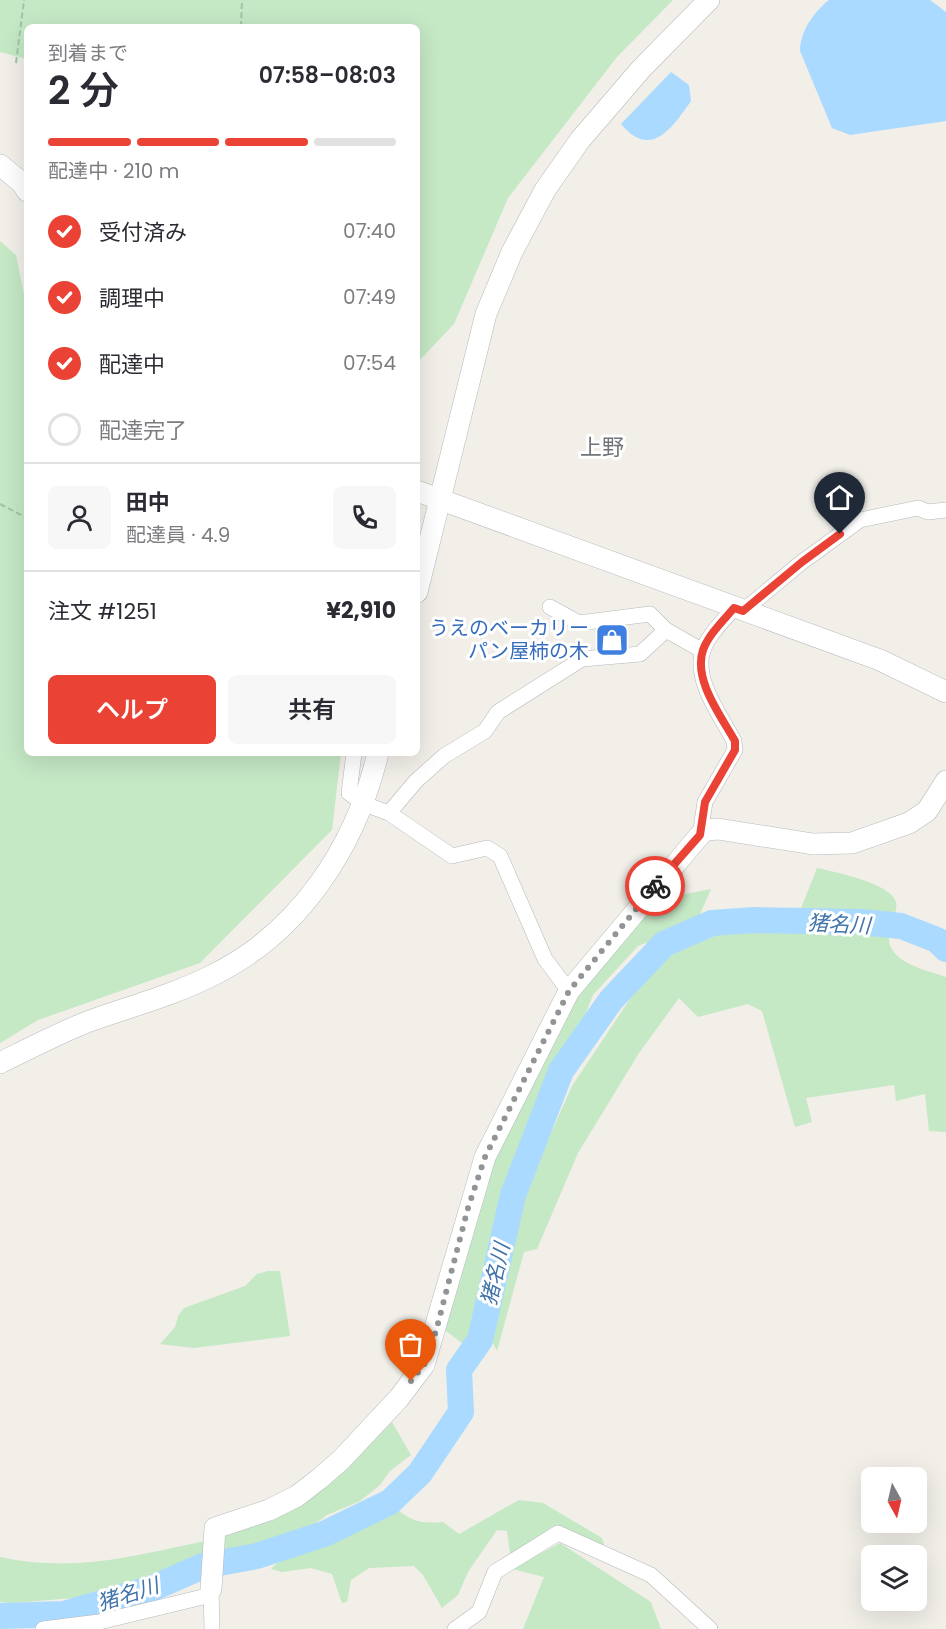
<!DOCTYPE html>
<html lang="ja">
<meta charset="utf-8">
<style>
body{margin:0;font-family:Poppins,"Noto Sans JP",sans-serif;background:#f7f7f7;color:#2b2b33;height:100vh;display:flex;flex-direction:column;font-size:22px;white-space:nowrap}
*{box-sizing:border-box;margin:0}
p{font-size:20px;color:#7c7c81}
.icon{flex:none;width:33px;height:33px;fill:none;stroke:currentColor;stroke-width:2;stroke-linecap:round;stroke-linejoin:round}
.map{position:relative;flex:1;overflow:hidden}
.sheet{position:absolute;left:24px;top:24px;width:396px;height:732px;display:flex;flex-direction:column;background:#fff;border-radius:9px;box-shadow:0 6px 24px #0002}
.sheet>*{flex:none}
.needle{width:39px;rotate:172deg}
.tools{position:absolute;left:861px;top:1467px;display:grid;gap:12px}
.tools a{display:grid;place-items:center;width:66px;height:66px;border-radius:9px;background:#fff;box-shadow:0 6px 24px #0002;font-size:30px}
.pin{position:absolute;display:grid;place-items:center;width:51px;height:51px;color:#fff;margin:-62px -26px;border-radius:50% 50% 50% 0;rotate:-45deg;box-shadow:0 0 6px #0007}
.pin .icon{rotate:45deg}
.courier{position:absolute;display:grid;place-items:center;width:60px;height:60px;margin:-30px;border:4px solid #ea4335;border-radius:50%;background:#fff;color:#222;box-shadow:0 2px 8px #0007}
.headline em{font-style:normal;font-weight:600}
.headline div{display:flex;flex-direction:column-reverse}
.headline{display:flex;align-items:center;justify-content:space-between;height:102px;padding:0 24px}
h1{font-size:39px;font-weight:600;line-height:45px}
.bar{display:grid;grid-template-columns:repeat(4,1fr);gap:9px 6px;align-content:center;height:72px;padding:0 24px}
.bar i{height:8px;border-radius:4px;background:#e1e1e2}
.bar .on{background:#ea4335}
.bar p{grid-column:span 4}
.line{display:flex;align-items:center;gap:15px;padding:0 24px;border-top:2px solid #e1e1e2}
.line div{flex:1}
.round{display:grid;place-items:center;flex:none;width:63px;height:63px;border-radius:9px;background:#f7f7f7}
ol{padding:0 24px;list-style:none}
li{display:flex;align-items:center;gap:18px;height:66px}
li p{margin-inline-start:auto}
li .icon{padding:6px;border-radius:50%;background:#ea4335;color:#fff;stroke-width:4}
li:last-child{color:#7c7c81}
li i{width:33px;height:33px;border:3px solid #e1e1e2;border-radius:50%}
.primary-button{display:flex;gap:12px;margin-top:auto;padding:12px 24px}
.primary-button a{flex:1;height:69px;border-radius:9px;background:#ea4335;color:#fff;font-size:24px;font-weight:600;line-height:69px;text-align:center}
.primary-button a+a{background:#f7f7f7;color:#2b2b33}
.map>svg:first-child{display:block}
</style>
<div class="map">
<svg width="946" height="1629" viewBox="0 0 946 1629">
<rect width="100%" height="100%" fill="#f1efe8"/>
<g fill="#c5e8c5">
<path d="M 0,0 L 673,0 L 617,57 L 508,198 L 454,324 L 417,363 L 417,27 L 27,27 L 27,59 L 0,52 Z"/>
<path d="M 0,241 L 16,255 L 27,309 L 27,753 L 341,753 L 332,830 L 200,963 L 38,1020 L 0,1043 Z"/>
<path d="M 817,868 C 834,872 891,883 896,902 C 898,909 892,922 890,929 C 881,961 923,969 946,977 L 946,1132 L 929,1131 L 925,1094 L 896,1101 L 894,1085 L 806,1098 L 812,1122 L 795,1127 L 762,1011 L 748,1004 L 698,1017 L 679,998 L 639,1053 L 578,1153 L 537,1249 L 524,1252 L 497,1351 L 492,1341 L 498,1299 L 520,1203 L 572,1086 L 656,960 L 716,928 L 794,926 Z"/>
<path d="M 711,889 L 697,921 L 685,928 L 638,946 L 593,995 L 578,1033 L 546,1082 L 500,1205 L 470,1341 L 466,1346 L 442,1328 L 485,1173 L 583,987 L 656,900 Z"/>
<path d="M 268,1271 L 280,1271 L 290,1336 L 194,1348 L 160,1344 L 175,1327 L 178,1316 L 184,1308 L 245,1286 L 257,1274 Z"/>
<path d="M 392,1422 L 411,1455 L 390,1471 L 380,1485 L 360,1501 L 327,1515 L 296,1538 L 234,1553 L 225,1548 L 224,1534 L 279,1517 L 332,1481 Z"/>
<path d="M 519,1500 L 543,1503 L 602,1538 L 604,1544 L 600,1549 L 557,1527 L 510,1553 L 507,1531 L 497,1530 L 468,1572 L 458,1595 L 442,1608 L 423,1575 L 414,1566 L 369,1568 L 351,1580 L 347,1602 L 342,1603 L 332,1574 L 311,1568 L 282,1572 L 271,1569 C 288,1549 323,1543 347,1535 C 351,1518 378,1511 392,1505 C 410,1521 419,1524 443,1522 L 459,1534 Z"/>
<path d="M 205,1541 L 204,1558 L 99,1596 L 12,1603 L 0,1602 L 0,1557 C 73,1573 134,1556 205,1541 Z"/>
<path d="M 560,1543 L 651,1602 L 661,1629 L 523,1629 L 544,1577 L 512,1569 Z"/>
</g>
<g fill="#aadaff">
<path d="M 829,0 L 930,0 L 946,12 L 946,121 L 850,135 L 832,128 L 800,51 C 800,31 814,12 829,0 Z"/>
<path d="M 671,72 L 689,85 L 691,101 C 672,128 651,160 621,124 Z"/>
</g>
<g fill="none" stroke-linecap="round" stroke-linejoin="round">
<path stroke="#aadaff" stroke-width="26" d="M 0,1616 L 64,1614 L 153,1588 L 203,1566 L 257,1556 L 324,1534 L 390,1502 L 420,1473 L 461,1412 L 459,1370 L 480,1340 L 513,1195 L 561,1071 L 611,1000 L 664,944 L 712,923 L 754,920 L 861,922 L 901,926 L 937,940 L 946,949"/>
<defs>
<g id="street">
<path d="M 550,607 L 579,623 L 650,614 L 666,630 L 703,651"/>
<path d="M 743,611 L 802,562 L 860,520 L 918,508 L 928,512 L 946,510"/>
<path d="M 354,753 L 349,793 L 364,804 L 389,813 L 452,856 L 487,848 L 500,856 L 545,959 L 569,991"/>
<path d="M 389,813 L 416,781 L 444,756 L 485,731 L 498,712 L 582,659 L 640,654 L 666,630"/>
<path d="M 700,835 L 705,802 L 735,750 L 734,741 C 721,716 693,680 703,650 C 709,634 723,621 734,608"/>
<path d="M 211,1589 L 212,1629"/>
<path d="M 43,1629 L 99,1622 L 211,1595"/>
<path d="M 455,1629 L 479,1612 L 495,1572 L 558,1533 L 651,1575 L 710,1629"/>
</g>
<g id="secondary">
<path d="M 0,165 L 22,183 L 27,191"/>
<path d="M 417,491 L 880,660 L 946,692"/>
<path d="M 417,592 L 486,314 L 512,252 L 545,190 L 580,140 L 641,69 L 709,0"/>
<path d="M 0,1063 C 28,1049 57,1034 87,1022 C 128,1007 171,996 211,976 C 300,933 356,846 378,753"/>
<path d="M 211,1589 L 215,1528 L 269,1510 L 297,1496 L 319,1479 L 341,1460 L 399,1398 L 424,1365 L 485,1157 L 569,991 L 700,835 L 706,830 L 718,829 L 813,844 L 852,843 L 909,823 L 927,811 L 946,781"/>
</g>
</defs>
<use href="#street" stroke="#b5b8bc" stroke-width="16"/>
<use href="#secondary" stroke="#b6babf" stroke-width="22"/>
<g stroke="#9cc7a9" stroke-width="2" stroke-dasharray="6 3" stroke-linecap="butt">
<path d="M 241,27 L 242,0"/>
<path d="M 16,63 L 24,0"/>
<path d="M 0,504 L 27,518"/>
</g>
<use href="#street" stroke="#fff" stroke-width="15"/>
<use href="#secondary" stroke="#fff" stroke-width="21"/>
</g>
<g fill="none" stroke-linecap="round" stroke-linejoin="round">
<path stroke="#929495" stroke-width="6" stroke-dasharray="0 10.8" d="M 411,1381 L 424,1365 L 436,1331 L 468,1208 L 485,1157 L 569,991 L 655,886"/>
<path stroke="#ea4335" stroke-width="8" d="M 655,886 L 700,835 L 705,802 L 735,750 L 735,741 C 721,716 693,680 703,650 C 709,634 723,621 734,608 L 743,611 L 802,562 L 840,534"/>
</g>
<defs>
<symbol id="shop-square" viewBox="-11 -11 22 22"><rect x="-9" y="-9" width="18" height="18" rx="4" fill="#3f7fe0" stroke="#fff"/><path d="M-5-2.5h2.3a2.7 3.5 0 0 1 5.4 0H5L5.5 6h-11ZM-1.5-2.5h3a1.5 2.3 0 0 0-3 0Z" fill="#fff"/></symbol>
</defs>
<g fill-rule="evenodd">
<use href="#shop-square" x="593" y="621" width="38" height="38"/>
</g>
<g text-anchor="middle" dominant-baseline="central" stroke-width="6" stroke-linejoin="round" paint-order="stroke">
<g font-size="20" fill="#366cbe" stroke="#fff" text-anchor="end">
<text x="589" y="628">うえのベーカリー<tspan x="589" dy="23">パン屋柿の木</tspan></text>
</g>
<g font-size="21" font-style="italic" fill="#4174aa" stroke="#fff">
<text transform="translate(839 924) rotate(3)">猪名川</text>
<text transform="translate(495 1274) rotate(-77)">猪名川</text>
<text transform="translate(128 1594) rotate(-18)">猪名川</text>
</g>
<g font-size="22" fill="#70757a" stroke="#fff">
<text x="602" y="447">上野</text>
</g>
</g>
</svg>
<div class="tools">
<a><svg class="needle" viewBox="-14 -14 28 28"><path d="M0-13l5 13h-10z" fill="#e53935"/><path d="M0 13l5-13h-10z" fill="#7c7c81"/></svg></a>
<a><svg class="icon" aria-label="layers" viewBox="0 0 24 24"><path d="M12 4l9 5-9 5-9-5zM3 14l9 5 9-5"/></svg></a>
</div>
<div class="pin" style="left:411px;top:1381px;background:#ea580c"><svg class="icon" aria-label="bag" viewBox="0 0 24 24"><path d="M5 8h14l-1 12H6zM9 8a3 3 0 0 1 6 0"/></svg></div>
<div class="pin" style="left:840px;top:534px;background:#1f2937"><svg class="icon" aria-label="home" viewBox="0 0 24 24"><path d="M3 11l9-7 9 7M6 9v11h12V9"/></svg></div>
<div class="courier" style="left:655px;top:886px"><svg class="icon" aria-label="bike" viewBox="0 0 24 24"><circle cx="6" cy="16" r="4"/><circle cx="18" cy="16" r="4"/><path d="M6 16l4-8h5l3 8M10 8l3 8H6M13 5h3"/></svg></div>
<section class="sheet">
<div class="headline"><div><h1>2 分</h1><p>到着まで</p></div><em>07:58–08:03</em></div>
<div class="bar"><i class="on"></i><i class="on"></i><i class="on"></i><i></i><p>配達中 · 210 m</p></div>
<ol>
<li><svg class="icon" aria-label="check" viewBox="0 0 24 24"><path d="M5 12l5 5 9-10"/></svg>受付済み<p>07:40</p></li>
<li><svg class="icon" aria-label="check" viewBox="0 0 24 24"><path d="M5 12l5 5 9-10"/></svg>調理中<p>07:49</p></li>
<li><svg class="icon" aria-label="check" viewBox="0 0 24 24"><path d="M5 12l5 5 9-10"/></svg>配達中<p>07:54</p></li>
<li><i></i>配達完了</li>
</ol>
<div class="line" style="height:108px"><a class="round"><svg class="icon" aria-label="person" viewBox="0 0 24 24"><circle cx="12" cy="8" r="4"/><path d="M4 21q1-7 8-7t8 7"/></svg></a><div><b>田中</b><p>配達員 · 4.9</p></div><a class="round"><svg class="icon" aria-label="phone" viewBox="0 0 24 24"><path d="M5 4h4l2 5-3 2q2 4 5 5l2-3 5 2v4C11 20 4 13 5 4z"/></svg></a></div>
<div class="line" style="height:78px"><div>注文 #1251</div><b>¥2,910</b></div>
<div class="primary-button"><a>ヘルプ</a><a>共有</a></div>
</section>
</div>
